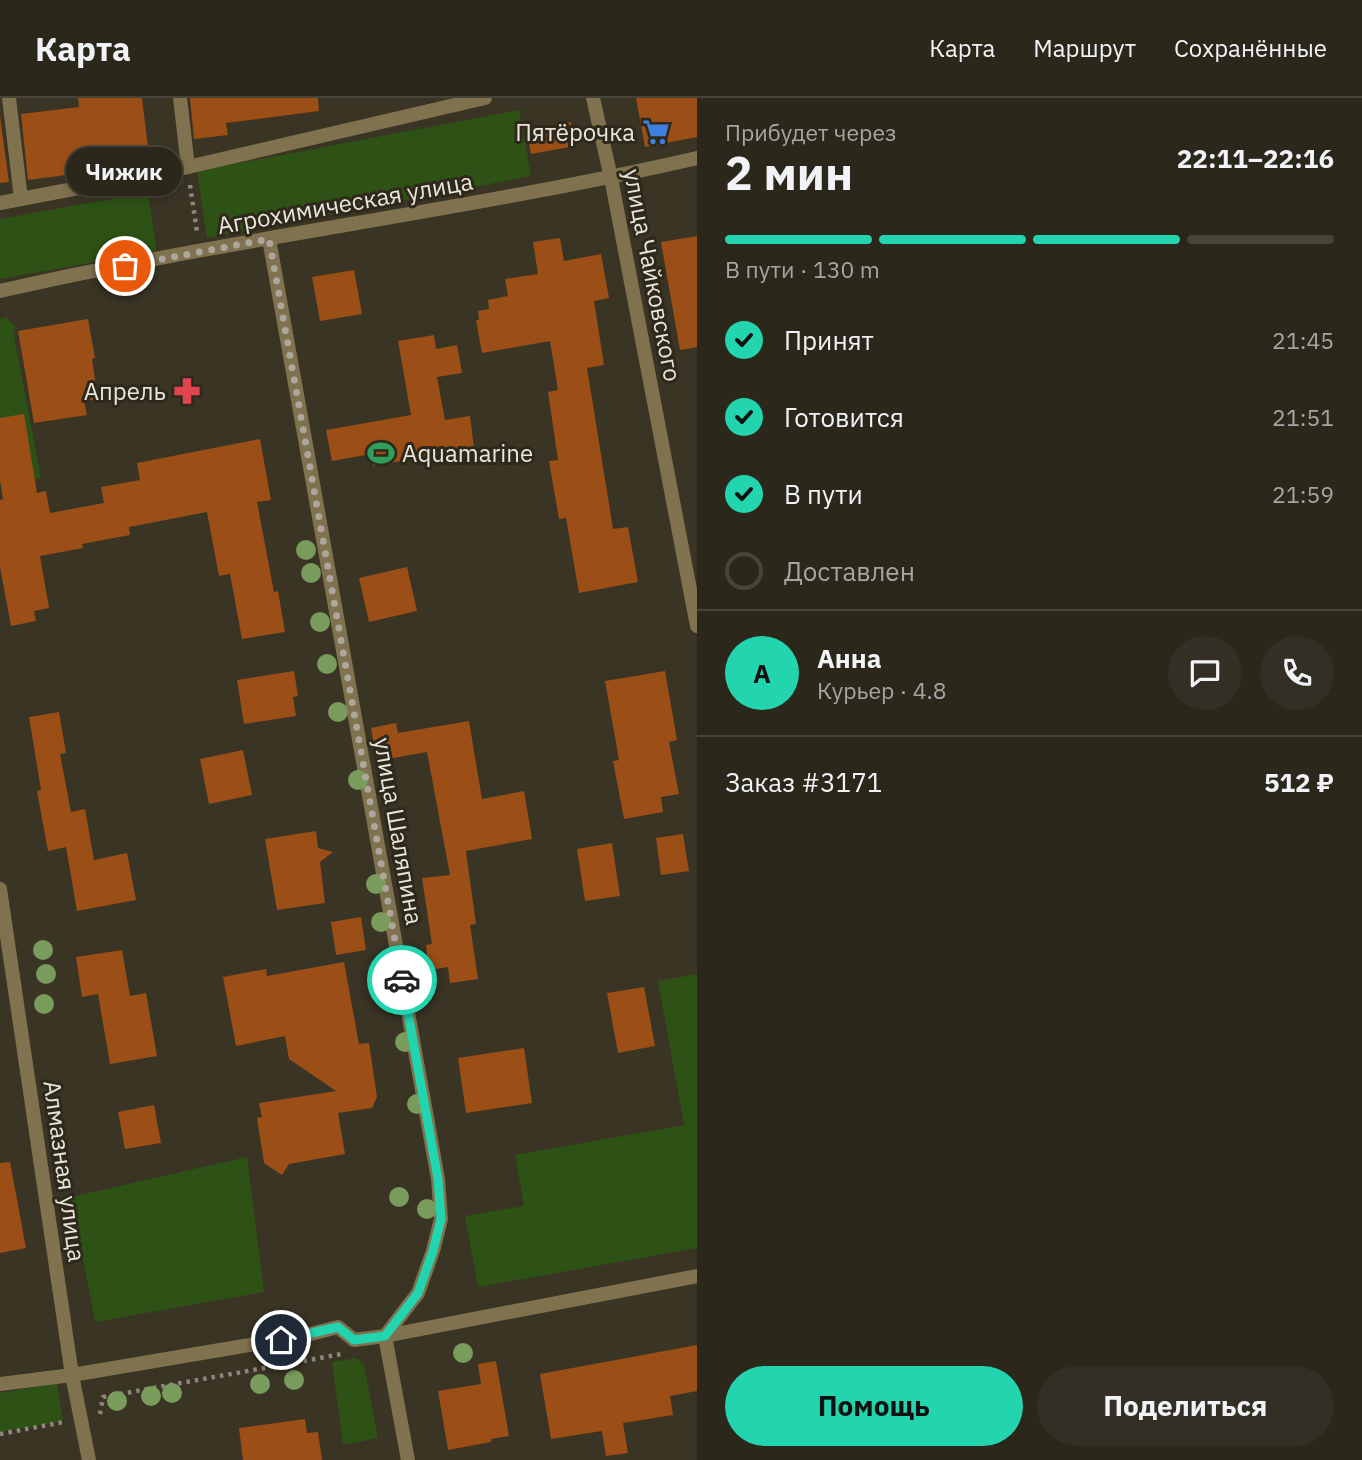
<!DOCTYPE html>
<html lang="ru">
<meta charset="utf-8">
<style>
body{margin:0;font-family:"IBM Plex Sans",sans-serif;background:#332f24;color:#f1f3f6;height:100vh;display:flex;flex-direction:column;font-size:26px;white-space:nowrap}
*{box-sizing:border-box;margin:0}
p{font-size:23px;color:#a6a5a3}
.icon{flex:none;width:38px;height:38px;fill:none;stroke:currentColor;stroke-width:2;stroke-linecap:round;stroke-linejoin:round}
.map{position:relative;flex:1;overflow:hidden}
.sheet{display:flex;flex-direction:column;background:#2b271b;width:665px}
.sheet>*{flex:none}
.pin{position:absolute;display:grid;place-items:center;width:60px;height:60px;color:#fff;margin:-30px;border:4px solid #fff;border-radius:50%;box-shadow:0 2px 7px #0007}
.courier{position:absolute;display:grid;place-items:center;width:70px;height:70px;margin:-35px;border:5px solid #23d5af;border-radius:50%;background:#fff;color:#222;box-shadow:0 2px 9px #0007}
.bubble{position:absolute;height:49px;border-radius:24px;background:#2b271b;box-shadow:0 4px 10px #0003,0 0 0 2px #47443a;font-size:23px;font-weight:800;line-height:49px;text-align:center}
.overview em{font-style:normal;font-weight:800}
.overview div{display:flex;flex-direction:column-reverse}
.overview{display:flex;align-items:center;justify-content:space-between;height:119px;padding:0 28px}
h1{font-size:46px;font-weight:800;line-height:52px}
.bar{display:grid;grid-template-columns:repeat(4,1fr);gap:10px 7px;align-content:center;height:84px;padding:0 28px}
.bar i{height:9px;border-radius:5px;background:#47443a}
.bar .active{background:#23d5af}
.bar p{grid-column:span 4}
.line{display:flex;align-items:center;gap:18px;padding:0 28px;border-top:2px solid #47443a}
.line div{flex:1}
.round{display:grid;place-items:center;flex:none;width:74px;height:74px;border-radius:37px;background:#332f24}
ol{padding:0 28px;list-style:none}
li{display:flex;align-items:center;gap:21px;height:77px}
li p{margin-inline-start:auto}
li .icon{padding:7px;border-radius:50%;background:#23d5af;color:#111;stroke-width:4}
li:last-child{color:#a6a5a3}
li i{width:38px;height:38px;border:4px solid #47443a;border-radius:50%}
.button{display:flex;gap:14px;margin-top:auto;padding:14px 28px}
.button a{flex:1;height:80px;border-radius:42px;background:#23d5af;color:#111;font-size:28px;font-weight:800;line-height:80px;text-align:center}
.button a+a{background:#332f24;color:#f1f3f6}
header{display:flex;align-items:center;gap:42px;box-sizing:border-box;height:98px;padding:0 35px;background:#2b271b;border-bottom:2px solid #47443a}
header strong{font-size:33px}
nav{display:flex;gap:38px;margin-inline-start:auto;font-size:24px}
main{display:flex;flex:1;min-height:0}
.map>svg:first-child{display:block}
</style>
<header>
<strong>Карта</strong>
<nav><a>Карта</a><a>Маршрут</a><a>Сохранённые</a></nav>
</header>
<main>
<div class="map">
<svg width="697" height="1362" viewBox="0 0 697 1362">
<rect width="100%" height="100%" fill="#393424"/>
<g fill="#2e5215">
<path d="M 519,12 L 531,78 L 207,140 L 197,73 Z"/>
<path d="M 148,94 L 157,157 L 156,153 L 0,181 L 0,121 Z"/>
<path d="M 7,219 L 16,230 L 13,233 L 41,380 L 0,388 L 0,221 Z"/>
<path d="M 697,876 L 697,1150 L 478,1189 L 465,1118 L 524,1108 L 515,1057 L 684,1027 L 658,883 Z"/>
<path d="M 247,1059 L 264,1194 L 95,1224 L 71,1099 Z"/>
<path d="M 356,1260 L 364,1267 L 378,1340 L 343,1347 L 332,1264 Z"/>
<path d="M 57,1285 L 63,1323 L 0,1334 L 0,1295 Z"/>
</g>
<g fill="#9b4f17">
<path d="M 78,0 L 142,0 L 150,66 L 28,82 L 21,16 L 79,9 Z"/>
<path d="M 190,0 L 318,0 L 319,13 L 226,25 L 228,37 L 194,41 Z"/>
<path d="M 636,0 L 697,0 L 697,39 L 645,49 Z"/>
<path d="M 0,18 L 9,84 L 0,85 Z"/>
<path d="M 571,24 L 575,48 L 531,56 L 527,32 Z"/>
<path d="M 697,138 L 697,249 L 680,252 L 661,144 Z"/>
<path d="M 560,140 L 564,163 L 601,156 L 609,200 L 594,203 L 604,267 L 587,270 L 613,431 L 628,429 L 638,484 L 579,495 L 566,420 L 559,421 L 549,363 L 558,362 L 548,294 L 558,292 L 550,243 L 482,255 L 476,222 L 479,222 L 478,213 L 489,211 L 488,202 L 508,198 L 505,181 L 538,176 L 533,144 Z"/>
<path d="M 354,172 L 362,216 L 320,223 L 312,179 Z"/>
<path d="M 88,221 L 95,260 L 92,261 L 98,301 L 84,303 L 87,317 L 34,325 L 18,233 Z"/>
<path d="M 434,237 L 436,251 L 457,247 L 462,275 L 437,279 L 445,322 L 470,318 L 474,350 L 373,368 L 371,356 L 332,363 L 326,332 L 411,317 L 398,243 Z"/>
<path d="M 24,316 L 37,395 L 46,393 L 50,415 L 104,405 L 101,389 L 140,382 L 137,365 L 260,341 L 271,402 L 257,404 L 274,494 L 278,493 L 285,534 L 242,541 L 230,476 L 219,478 L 207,414 L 129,429 L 130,437 L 82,446 L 83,450 L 40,458 L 49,510 L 34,513 L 36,523 L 11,528 L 0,469 L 0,402 L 3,401 L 0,382 L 0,320 Z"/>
<path d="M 407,469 L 417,513 L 369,524 L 359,480 Z"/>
<path d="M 294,573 L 298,598 L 293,599 L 296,618 L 244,626 L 237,582 Z"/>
<path d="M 665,573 L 677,642 L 669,644 L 679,696 L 661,699 L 663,714 L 624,721 L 613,663 L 619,662 L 605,583 Z"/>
<path d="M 59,614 L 66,655 L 60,656 L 71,714 L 85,711 L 94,762 L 127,755 L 136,802 L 77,813 L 66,749 L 48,753 L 37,693 L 41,692 L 29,619 Z"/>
<path d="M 469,623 L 482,701 L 524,693 L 532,741 L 466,753 L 476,826 L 470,827 L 478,881 L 450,885 L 448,869 L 429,872 L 426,847 L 432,846 L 422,780 L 450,777 L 427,654 L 377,663 L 371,630 L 396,625 L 398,635 Z"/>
<path d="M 243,652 L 252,697 L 209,706 L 200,661 Z"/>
<path d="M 316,733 L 318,750 L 333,754 L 320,764 L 325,805 L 277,812 L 265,741 Z"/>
<path d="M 683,736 L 689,773 L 661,777 L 656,740 Z"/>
<path d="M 612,745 L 620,798 L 585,803 L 577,751 Z"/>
<path d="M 361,819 L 366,852 L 336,857 L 331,824 Z"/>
<path d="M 122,852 L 130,898 L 146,895 L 157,958 L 110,966 L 98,896 L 82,899 L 76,859 Z"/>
<path d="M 344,864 L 359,946 L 369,945 L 377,999 L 372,1010 L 338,1015 L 345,1056 L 289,1066 L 282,1077 L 264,1065 L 257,1020 L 262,1019 L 259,1005 L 336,993 L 289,961 L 285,938 L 236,948 L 223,879 L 266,871 L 267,878 Z"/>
<path d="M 644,889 L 655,948 L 618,955 L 607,895 Z"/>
<path d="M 524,950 L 532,1005 L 466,1015 L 458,960 Z"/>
<path d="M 154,1007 L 161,1045 L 125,1051 L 118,1014 Z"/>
<path d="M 10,1064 L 26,1150 L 0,1155 L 0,1065 Z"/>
<path d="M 697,1247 L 697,1293 L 670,1298 L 673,1317 L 623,1325 L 628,1355 L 606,1358 L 602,1333 L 551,1341 L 540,1276 Z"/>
<path d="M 496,1263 L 509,1338 L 491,1341 L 491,1344 L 448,1352 L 438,1293 L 481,1286 L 478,1266 Z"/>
<path d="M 305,1321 L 307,1335 L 318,1334 L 322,1362 L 243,1362 L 239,1330 Z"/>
</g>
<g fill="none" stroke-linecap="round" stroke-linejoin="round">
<g stroke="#8b877a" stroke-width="4.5" stroke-dasharray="3.5 5" stroke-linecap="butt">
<path d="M 190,87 L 197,134"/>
<path d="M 100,1316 L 103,1299 L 342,1256"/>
<path d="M 0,1336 L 64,1324"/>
</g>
<g stroke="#80724e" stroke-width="14">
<path d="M 9,0 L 21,101"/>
<path d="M 0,105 L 188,69 L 485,0"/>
</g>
<g stroke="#80724e" stroke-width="14">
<path d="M 180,0 L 188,69"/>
<path d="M 593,0 L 611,80 L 697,528"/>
<path d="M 269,141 L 438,1081 L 441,1121 L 433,1153 L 418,1195 L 385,1238 L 408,1362"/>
<path d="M 0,193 C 231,140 466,113 697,60"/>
<path d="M 0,791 L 72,1277 L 89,1362"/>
<path d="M 0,1286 L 72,1277 L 303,1238 L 338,1229 L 354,1242 L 385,1238 L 697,1178"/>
</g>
</g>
<g fill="#799b5b">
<circle cx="306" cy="452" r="10"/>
<circle cx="311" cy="475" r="10"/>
<circle cx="320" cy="524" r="10"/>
<circle cx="327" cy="566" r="10"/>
<circle cx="338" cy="614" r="10"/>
<circle cx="358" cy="682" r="10"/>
<circle cx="376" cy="786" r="10"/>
<circle cx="381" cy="824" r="10"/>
<circle cx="43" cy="852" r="10"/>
<circle cx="46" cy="876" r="10"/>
<circle cx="44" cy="906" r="10"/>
<circle cx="405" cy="944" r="10"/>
<circle cx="417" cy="1006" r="10"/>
<circle cx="399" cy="1099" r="10"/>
<circle cx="427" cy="1111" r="10"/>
<circle cx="463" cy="1255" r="10"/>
<circle cx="294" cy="1282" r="10"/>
<circle cx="260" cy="1286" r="10"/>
<circle cx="172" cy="1295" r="10"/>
<circle cx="151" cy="1298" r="10"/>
<circle cx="117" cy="1303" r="10"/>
</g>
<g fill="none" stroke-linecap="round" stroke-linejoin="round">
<path stroke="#aba79c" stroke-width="7" stroke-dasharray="0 12.6" d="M 125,168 L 269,141 L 402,882"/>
<path stroke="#23d5af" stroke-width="9" d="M 281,1242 L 338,1229 L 354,1242 L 385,1238 L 418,1195 L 433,1153 L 441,1121 L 438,1081 L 402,882"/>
</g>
<defs>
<symbol id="supermarket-bare" viewBox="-9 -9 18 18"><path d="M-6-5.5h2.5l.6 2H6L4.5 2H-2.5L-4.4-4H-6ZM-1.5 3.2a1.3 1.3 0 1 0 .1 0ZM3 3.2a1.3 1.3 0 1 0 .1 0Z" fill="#3f7fe0" stroke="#2e291b" stroke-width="2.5" paint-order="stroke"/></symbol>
<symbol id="pharmacy-bare" viewBox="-9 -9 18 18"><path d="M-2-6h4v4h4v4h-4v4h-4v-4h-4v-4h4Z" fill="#e0444e" stroke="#2e291b" stroke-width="2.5" paint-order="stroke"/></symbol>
<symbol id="stadium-bare" viewBox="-9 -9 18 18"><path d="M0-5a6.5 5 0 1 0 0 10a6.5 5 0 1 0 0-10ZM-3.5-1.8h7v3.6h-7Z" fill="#2e9e5b" stroke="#2e291b" stroke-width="2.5" paint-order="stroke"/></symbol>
</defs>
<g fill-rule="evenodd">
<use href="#supermarket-bare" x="637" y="15" width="38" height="38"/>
<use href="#pharmacy-bare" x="168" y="274" width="38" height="38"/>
<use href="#stadium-bare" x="362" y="336" width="38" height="38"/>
</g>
<g text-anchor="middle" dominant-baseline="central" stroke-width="6" stroke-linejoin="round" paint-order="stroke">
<g font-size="24" fill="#e8e5dc" stroke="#2e291b" text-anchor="end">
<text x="635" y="34">Пятёрочка</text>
<text x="166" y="293">Апрель</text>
<text x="402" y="355" text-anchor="start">Aquamarine</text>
</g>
<g font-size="24" fill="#e8e5dc" stroke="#2e291b">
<text transform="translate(345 105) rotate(-10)">Агрохимическая улица</text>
<text transform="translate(653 177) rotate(79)">улица Чайковского</text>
<text transform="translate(399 733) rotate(80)">улица Шаляпина</text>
<text transform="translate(65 1073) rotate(82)">Алмазная улица</text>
</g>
</g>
</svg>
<div class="pin" style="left:125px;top:168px;background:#ea580c"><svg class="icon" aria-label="bag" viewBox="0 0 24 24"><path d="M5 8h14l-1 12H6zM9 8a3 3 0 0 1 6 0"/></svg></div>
<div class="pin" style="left:281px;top:1242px;background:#1f2937"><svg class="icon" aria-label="home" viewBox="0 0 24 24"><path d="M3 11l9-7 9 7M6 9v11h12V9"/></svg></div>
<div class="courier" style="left:402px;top:882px"><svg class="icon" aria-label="car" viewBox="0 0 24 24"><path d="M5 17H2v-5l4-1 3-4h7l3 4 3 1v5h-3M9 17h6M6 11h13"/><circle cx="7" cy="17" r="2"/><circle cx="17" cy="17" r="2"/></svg></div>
<div class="bubble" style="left:66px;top:49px;width:116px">Чижик</div>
</div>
<section class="sheet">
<div class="overview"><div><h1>2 мин</h1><p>Прибудет через</p></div><em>22:11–22:16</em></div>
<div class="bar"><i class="active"></i><i class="active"></i><i class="active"></i><i></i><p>В пути · 130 m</p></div>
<ol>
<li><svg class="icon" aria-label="check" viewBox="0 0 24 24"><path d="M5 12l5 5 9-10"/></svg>Принят<p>21:45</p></li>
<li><svg class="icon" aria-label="check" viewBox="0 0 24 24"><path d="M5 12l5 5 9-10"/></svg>Готовится<p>21:51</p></li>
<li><svg class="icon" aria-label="check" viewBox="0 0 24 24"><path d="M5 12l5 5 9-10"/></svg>В пути<p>21:59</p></li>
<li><i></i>Доставлен</li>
</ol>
<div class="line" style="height:126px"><b class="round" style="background:#23d5af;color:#111">А</b><div><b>Анна</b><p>Курьер · 4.8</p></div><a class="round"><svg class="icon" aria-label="chat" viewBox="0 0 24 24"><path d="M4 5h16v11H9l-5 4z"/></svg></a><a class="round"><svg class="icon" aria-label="phone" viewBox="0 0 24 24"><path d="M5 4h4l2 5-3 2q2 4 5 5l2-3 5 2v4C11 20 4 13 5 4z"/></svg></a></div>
<div class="line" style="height:91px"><div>Заказ #3171</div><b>512 ₽</b></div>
<div class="button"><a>Помощь</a><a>Поделиться</a></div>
</section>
</main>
